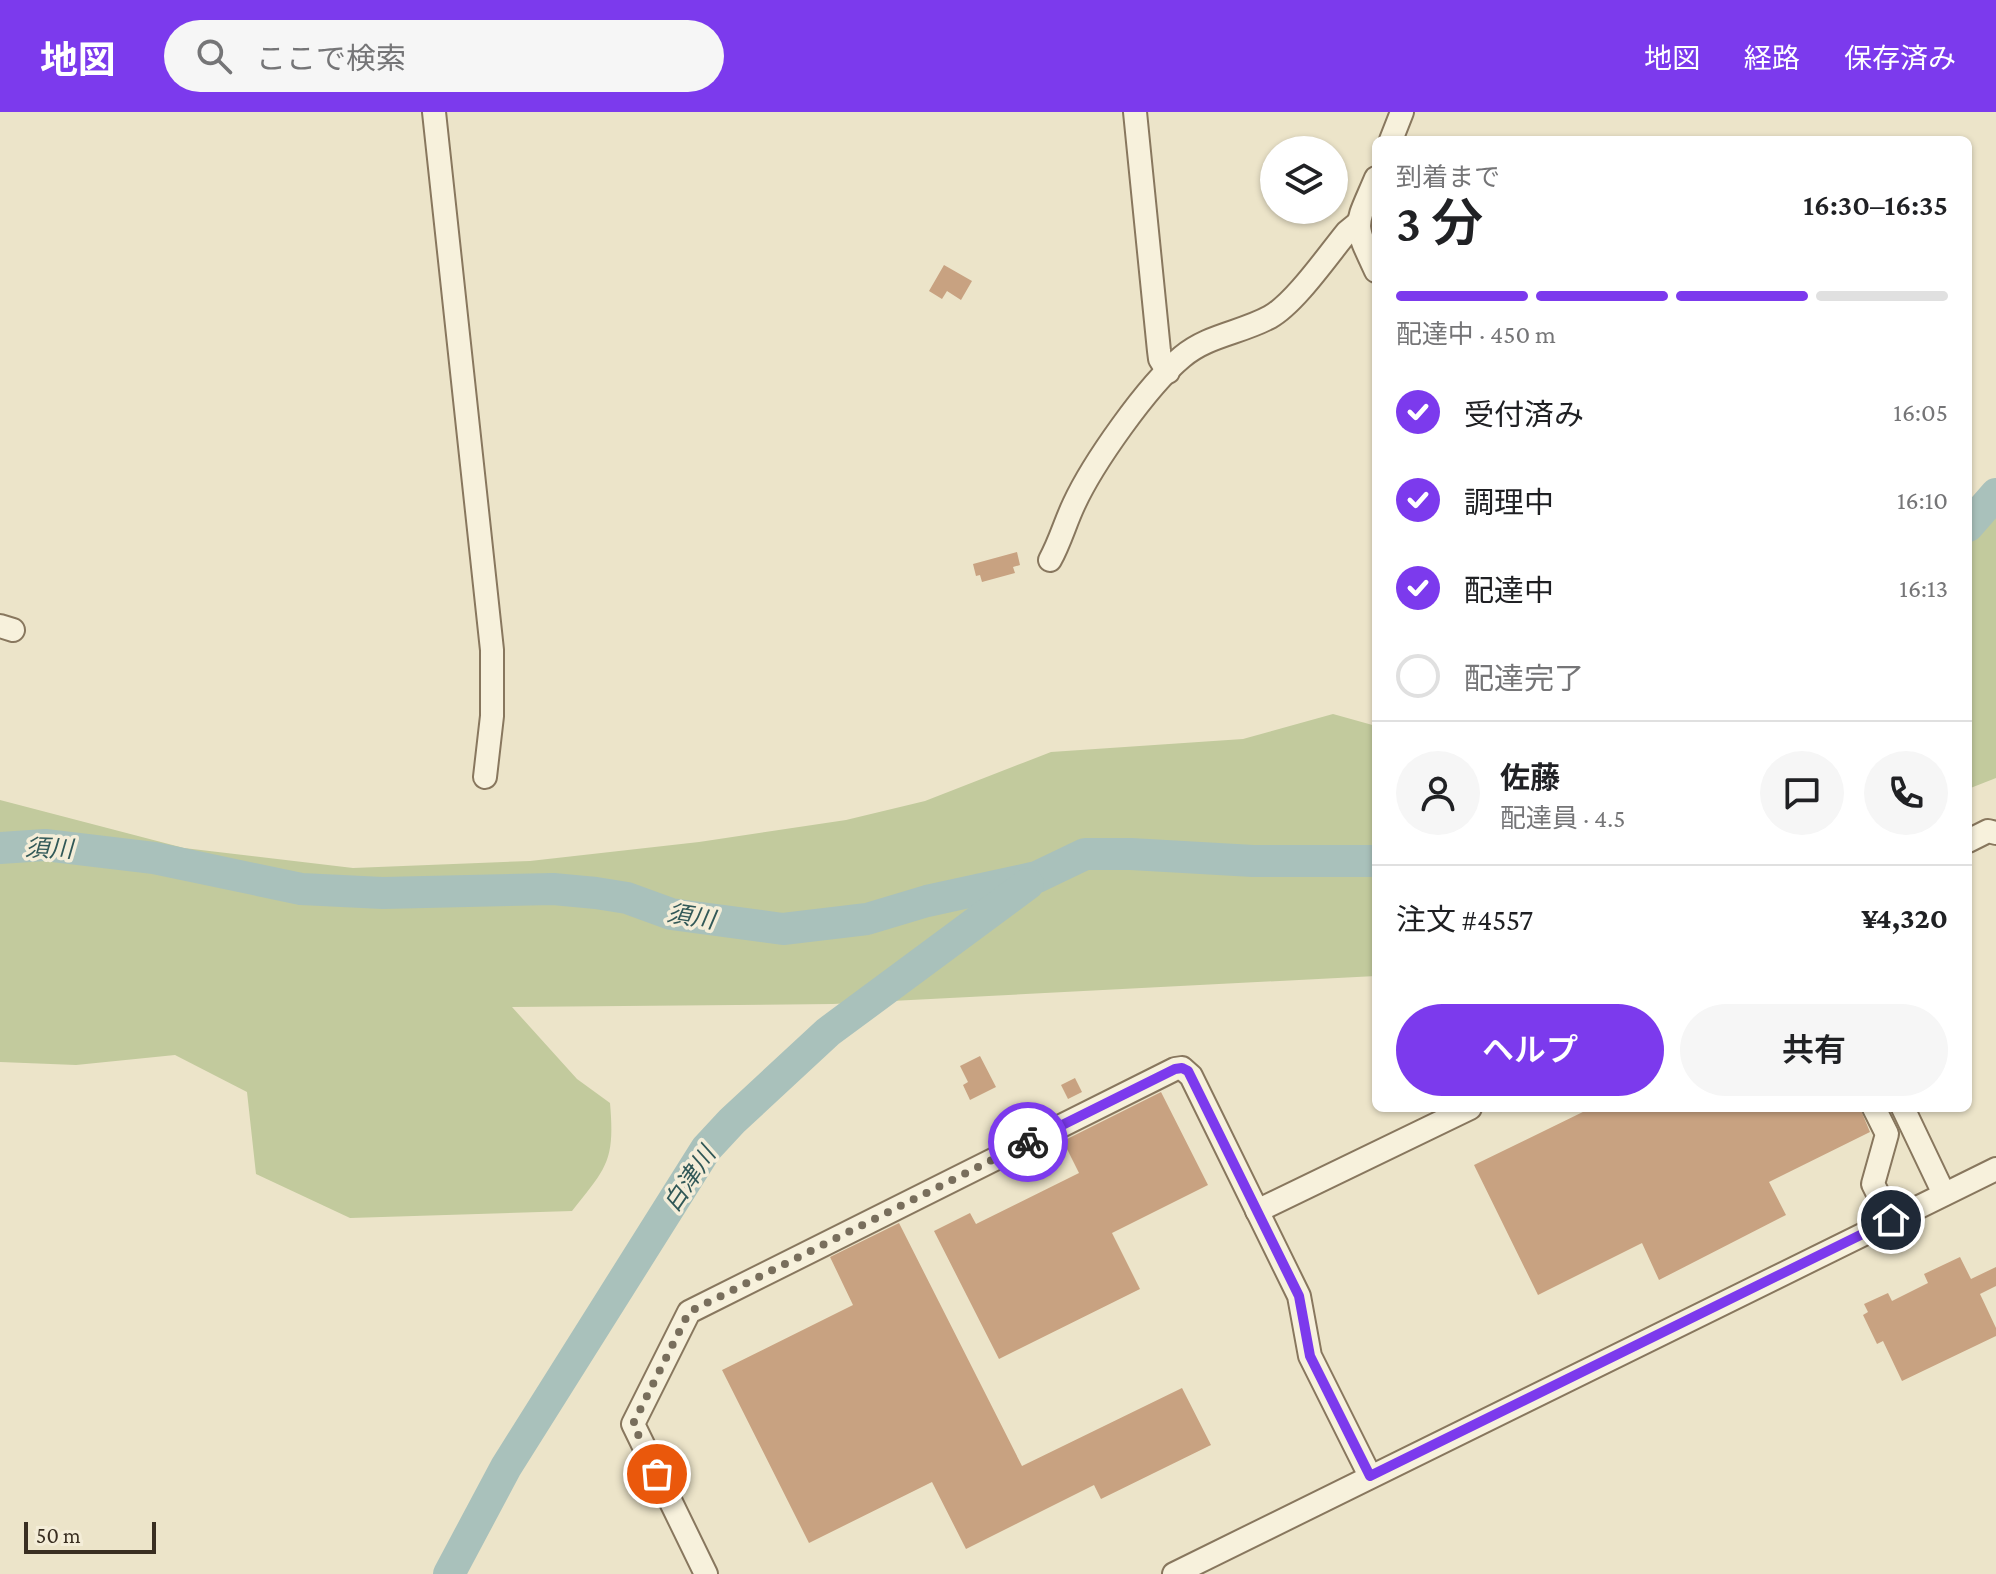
<!DOCTYPE html>
<html lang="ja">
<meta charset="utf-8">
<style>
body{margin:0;font-family:"Crimson Pro","Noto Sans JP",serif;background:#f6f6f6;color:#202124;height:100vh;display:flex;flex-direction:column;font-size:30px;white-space:nowrap}
*{box-sizing:border-box;margin:0}
p{font-size:26px;color:#757577}
.icon{flex:none;width:44px;height:44px;fill:none;stroke:currentColor;stroke-width:2;stroke-linecap:round;stroke-linejoin:round}
.map{position:relative;flex:1;overflow:hidden}
.details{position:absolute;left:1372px;top:24px;width:600px;height:976px;display:flex;flex-direction:column;background:#fff;border-radius:12px;box-shadow:0 2px 6px #0004}
.details>*{flex:none}
.buttons{position:absolute;left:1260px;top:24px;display:grid;gap:16px}
.buttons a{display:grid;place-items:center;width:88px;height:88px;border-radius:50%;background:#fff;box-shadow:0 2px 6px #0004;font-size:40px}
.scale{position:absolute;left:24px;bottom:20px;width:132px;box-sizing:border-box;padding-left:8px;border:4px solid #392e21;border-top:0;font-size:22px;line-height:28px;white-space:nowrap;color:#392e21;-webkit-text-stroke:6px #f4edd8;paint-order:stroke}
.pin{position:absolute;display:grid;place-items:center;width:68px;height:68px;color:#fff;margin:-34px;border:4px solid #fff;border-radius:50%;box-shadow:0 2px 8px #0007}
.courier{position:absolute;display:grid;place-items:center;width:80px;height:80px;margin:-40px;border:6px solid #7c3aed;border-radius:50%;background:#fff;color:#222;box-shadow:0 2px 10px #0007}
.overview em{font-style:normal;font-weight:600}
.overview div{display:flex;flex-direction:column-reverse}
.overview{display:flex;align-items:center;justify-content:space-between;height:136px;padding:0 24px}
h1{font-size:52px;font-weight:600;line-height:60px}
.bar{display:grid;grid-template-columns:repeat(4,1fr);gap:12px 8px;align-content:center;height:96px;padding:0 24px}
.bar i{height:10px;border-radius:6px;background:#e0e0e0}
.bar .on{background:#7c3aed}
.bar p{grid-column:span 4}
.line{display:flex;align-items:center;gap:20px;padding:0 24px;border-top:2px solid #e0e0e0}
.line div{flex:1}
.round{display:grid;place-items:center;flex:none;width:84px;height:84px;border-radius:42px;background:#f6f6f6}
ol{padding:0 24px;list-style:none}
li{display:flex;align-items:center;gap:24px;height:88px}
li p{margin-inline-start:auto}
li .icon{padding:8px;border-radius:50%;background:#7c3aed;color:#fff;stroke-width:4}
li:last-child{color:#757577}
li i{width:44px;height:44px;border:4px solid #e0e0e0;border-radius:50%}
.primary-button{display:flex;gap:16px;margin-top:auto;padding:16px 24px}
.primary-button a{flex:1;height:92px;border-radius:48px;background:#7c3aed;color:#fff;font-size:32px;font-weight:600;line-height:92px;text-align:center}
.primary-button a+a{background:#f6f6f6;color:#202124}
header{display:flex;align-items:center;gap:48px;box-sizing:border-box;height:112px;padding:0 40px;background:#7c3aed;color:#fff}
header strong{font-size:38px}
nav{display:flex;gap:44px;margin-inline-start:auto;font-size:28px}
.search{width:560px;height:72px;background:#f6f6f6;display:flex;align-items:center;gap:20px;box-sizing:border-box;padding:0 28px;border-radius:44px;color:#757577;font-size:30px}
.map>svg:first-child{display:block}
</style>
<header>
<strong>地図</strong>
<div class="search"><svg class="icon" aria-label="search" viewBox="0 0 24 24"><circle cx="10" cy="10" r="6"/><path d="M15 15l6 6"/></svg>ここで検索</div>
<nav><a>地図</a><a>経路</a><a>保存済み</a></nav>
</header>
<div class="map">
<svg width="1996" height="1462" viewBox="0 0 1996 1462">
<rect width="100%" height="100%" fill="#ece4c9"/>
<g fill="#c2ca9d">
<path d="M 1996,383 L 1996,666 L 1968,677 L 1968,411 Z"/>
<path d="M 1333,602 L 1376,614 L 1376,864 L 833,892 L 512,895 L 577,967 L 610,991 C 615,1049 607,1055 572,1099 L 350,1106 L 256,1062 L 247,980 L 175,943 L 76,953 L 0,950 L 0,688 L 184,736 L 353,756 L 530,749 L 699,730 L 846,708 L 925,689 L 1051,640 L 1243,627 Z"/>
</g>
<g fill="none" stroke-linecap="round" stroke-linejoin="round">
<g stroke="#a9c1bb" stroke-width="32">
<path d="M 1968,414 L 1996,382"/>
<path d="M 0,736 L 45,733 L 154,746 L 301,777 L 383,781 L 553,777 L 596,781 L 627,786 L 671,802 L 783,817 L 867,807 L 927,789 L 1037,765 L 1085,742 L 1131,742 L 1253,749 L 1376,749"/>
<path d="M 449,1462 L 506,1355 L 706,1037 L 732,1009 L 828,920 L 1028,772"/>
</g>
</g>
<g fill="#c8a281">
<path d="M 944,153 L 972,169 L 961,188 L 947,179 L 942,187 L 929,179 Z"/>
<path d="M 1017,440 L 1020,453 L 1013,455 L 1015,461 L 982,470 L 980,463 L 976,464 L 973,452 Z"/>
<path d="M 980,944 L 996,975 L 970,988 L 963,973 L 968,970 L 960,954 Z"/>
<path d="M 1075,966 L 1082,980 L 1068,987 L 1061,973 Z"/>
<path d="M 1161,980 L 1208,1073 L 1112,1121 L 1140,1177 L 999,1247 L 934,1119 L 970,1101 L 976,1112 L 1079,1061 L 1063,1029 Z"/>
<path d="M 1591,996 L 1860,996 L 1870,1020 L 1769,1070 L 1786,1103 L 1659,1168 L 1642,1131 L 1538,1183 L 1474,1053 Z"/>
<path d="M 899,1111 L 1022,1354 L 1182,1276 L 1211,1333 L 1101,1387 L 1094,1373 L 966,1437 L 932,1370 L 809,1431 L 722,1258 L 853,1193 L 830,1145 Z"/>
<path d="M 1960,1145 L 1971,1167 L 1996,1155 L 1996,1174 L 1980,1182 L 1996,1216 L 1996,1224 L 1902,1269 L 1883,1229 L 1877,1232 L 1863,1203 L 1868,1200 L 1864,1192 L 1888,1181 L 1892,1189 L 1928,1171 L 1924,1162 Z"/>
</g>
<g fill="none" stroke-linecap="round" stroke-linejoin="round">
<defs>
<g id="minor">
<path d="M 434,0 L 492,538 L 492,604 L 485,665"/>
<path d="M 1135,0 L 1159,239 L 1160,247 L 1168,260"/>
<path d="M 1391,28 L 1402,0"/>
<path d="M 1376,66 C 1355,116 1352,108 1376,159"/>
<path d="M 1050,448 C 1060,430 1065,411 1074,392 C 1093,351 1147,274 1182,245 C 1208,223 1241,221 1270,205 C 1295,191 1328,143 1347,120 L 1358,111"/>
<path d="M 0,514 L 13,518"/>
<path d="M 1968,729 L 1988,719 L 1996,721"/>
<path d="M 1874,996 L 1887,1022 L 1873,1072 L 1891,1108"/>
<path d="M 1903,996 L 1944,1082"/>
<path d="M 1257,1099 L 1470,996"/>
<path d="M 706,1462 L 633,1312 L 689,1200 L 1175,957 L 1182,956 L 1191,964 L 1299,1184 L 1310,1244 L 1370,1364"/>
<path d="M 1174,1462 L 1996,1057"/>
</g>
</defs>
<use href="#minor" stroke="#88775e" stroke-width="26"/>
<use href="#minor" stroke="#f7f1dc" stroke-width="22"/>
</g>
<g fill="none" stroke-linecap="round" stroke-linejoin="round">
<path stroke="#786e5c" stroke-width="8" stroke-dasharray="0 14.4" d="M 657,1362 L 633,1312 L 689,1200 L 1028,1030"/>
<path stroke="#7c3aed" stroke-width="10" d="M 1028,1030 L 1175,957 L 1182,956 L 1188,959 L 1299,1184 L 1310,1244 L 1370,1364 L 1891,1108"/>
</g>
<g text-anchor="middle" dominant-baseline="central" stroke-width="7" stroke-linejoin="round" paint-order="stroke">
<g font-size="24" font-style="italic" fill="#315857" stroke="#f4edd8">
<text transform="translate(49 736) rotate(2)">須川</text>
<text transform="translate(691 804) rotate(9)">須川</text>
<text transform="translate(689 1067) rotate(-56)">白津川</text>
</g>
</g>
</svg>
<div class="buttons">
<a><svg class="icon" aria-label="layers" viewBox="0 0 24 24"><path d="M12 4l9 5-9 5-9-5zM3 14l9 5 9-5"/></svg></a>
</div>
<div class="scale">50 m</div>
<div class="pin" style="left:657px;top:1362px;background:#ea580c"><svg class="icon" aria-label="bag" viewBox="0 0 24 24"><path d="M5 8h14l-1 12H6zM9 8a3 3 0 0 1 6 0"/></svg></div>
<div class="pin" style="left:1891px;top:1108px;background:#1f2937"><svg class="icon" aria-label="home" viewBox="0 0 24 24"><path d="M3 11l9-7 9 7M6 9v11h12V9"/></svg></div>
<div class="courier" style="left:1028px;top:1030px"><svg class="icon" aria-label="bike" viewBox="0 0 24 24"><circle cx="6" cy="16" r="4"/><circle cx="18" cy="16" r="4"/><path d="M6 16l4-8h5l3 8M10 8l3 8H6M13 5h3"/></svg></div>
<section class="details">
<div class="overview"><div><h1>3 分</h1><p>到着まで</p></div><em>16:30–16:35</em></div>
<div class="bar"><i class="on"></i><i class="on"></i><i class="on"></i><i></i><p>配達中 · 450 m</p></div>
<ol>
<li><svg class="icon" aria-label="check" viewBox="0 0 24 24"><path d="M5 12l5 5 9-10"/></svg>受付済み<p>16:05</p></li>
<li><svg class="icon" aria-label="check" viewBox="0 0 24 24"><path d="M5 12l5 5 9-10"/></svg>調理中<p>16:10</p></li>
<li><svg class="icon" aria-label="check" viewBox="0 0 24 24"><path d="M5 12l5 5 9-10"/></svg>配達中<p>16:13</p></li>
<li><i></i>配達完了</li>
</ol>
<div class="line" style="height:144px"><a class="round"><svg class="icon" aria-label="person" viewBox="0 0 24 24"><circle cx="12" cy="8" r="4"/><path d="M4 21q1-7 8-7t8 7"/></svg></a><div><b>佐藤</b><p>配達員 · 4.5</p></div><a class="round"><svg class="icon" aria-label="chat" viewBox="0 0 24 24"><path d="M4 5h16v11H9l-5 4z"/></svg></a><a class="round"><svg class="icon" aria-label="phone" viewBox="0 0 24 24"><path d="M5 4h4l2 5-3 2q2 4 5 5l2-3 5 2v4C11 20 4 13 5 4z"/></svg></a></div>
<div class="line" style="height:104px"><div>注文 #4557</div><b>¥4,320</b></div>
<div class="primary-button"><a>ヘルプ</a><a>共有</a></div>
</section>
</div>
